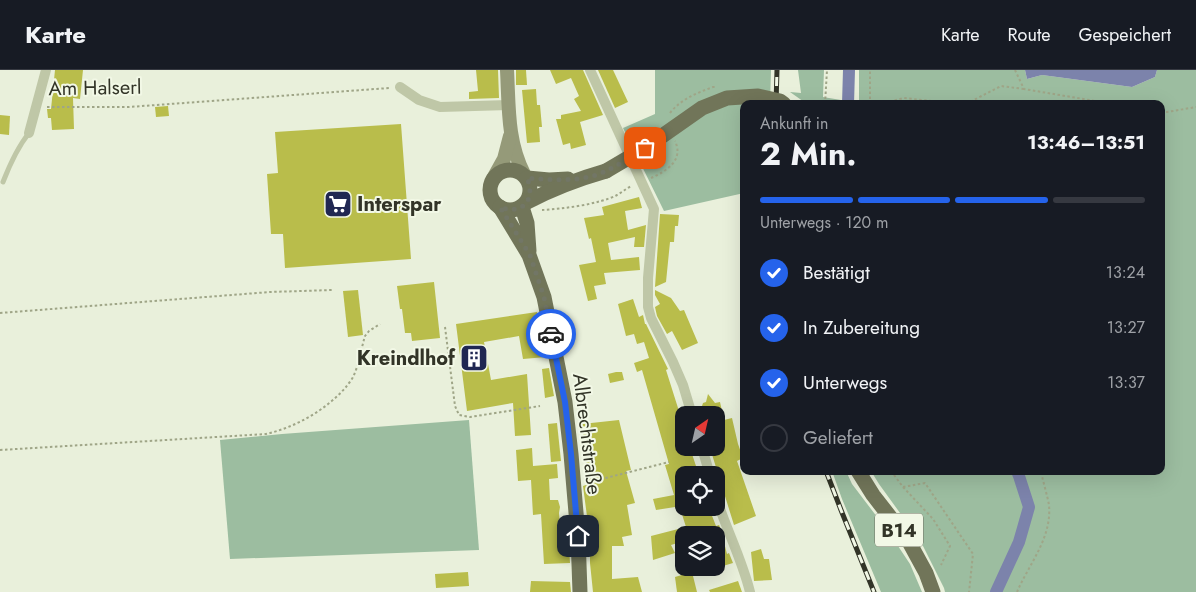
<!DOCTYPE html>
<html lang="de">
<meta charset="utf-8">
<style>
body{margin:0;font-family:Jost,sans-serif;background:#242831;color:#f1f3f6;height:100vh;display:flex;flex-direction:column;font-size:19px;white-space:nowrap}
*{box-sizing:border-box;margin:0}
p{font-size:16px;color:#9ea1a6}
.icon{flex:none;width:28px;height:28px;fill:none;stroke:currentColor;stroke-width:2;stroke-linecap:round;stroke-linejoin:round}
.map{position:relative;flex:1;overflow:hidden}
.details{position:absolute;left:740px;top:30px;width:425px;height:375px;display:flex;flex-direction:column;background:#171b24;border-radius:10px;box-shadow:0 5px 20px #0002}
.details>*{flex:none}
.needle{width:32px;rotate:34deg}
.tools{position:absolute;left:675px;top:336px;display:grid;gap:10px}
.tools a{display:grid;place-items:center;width:50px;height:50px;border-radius:10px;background:#171b24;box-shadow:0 5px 20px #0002;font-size:25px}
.pin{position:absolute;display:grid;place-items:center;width:42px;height:42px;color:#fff;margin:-21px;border-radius:10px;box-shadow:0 2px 8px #0006}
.courier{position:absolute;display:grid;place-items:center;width:50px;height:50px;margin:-25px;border:4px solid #2563eb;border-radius:50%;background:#fff;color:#222;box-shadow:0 1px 6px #0007}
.head em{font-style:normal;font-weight:700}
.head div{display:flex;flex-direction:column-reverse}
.head{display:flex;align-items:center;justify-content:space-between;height:85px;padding:0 20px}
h1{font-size:32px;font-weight:700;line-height:38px}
.bar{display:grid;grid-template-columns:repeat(4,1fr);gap:8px 5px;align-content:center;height:60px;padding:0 20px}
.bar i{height:6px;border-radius:4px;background:#363941}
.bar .on{background:#2563eb}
.bar p{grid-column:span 4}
ol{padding:0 20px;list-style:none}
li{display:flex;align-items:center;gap:15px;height:55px}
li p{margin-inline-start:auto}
li .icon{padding:5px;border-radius:50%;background:#2563eb;color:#fff;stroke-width:4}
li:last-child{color:#9ea1a6}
li i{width:28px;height:28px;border:2px solid #363941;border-radius:50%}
header{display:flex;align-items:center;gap:30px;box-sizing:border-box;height:70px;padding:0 25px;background:#171b24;border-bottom:1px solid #363941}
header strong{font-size:24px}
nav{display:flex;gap:28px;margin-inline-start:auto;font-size:18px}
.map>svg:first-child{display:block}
</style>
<header>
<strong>Karte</strong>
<nav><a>Karte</a><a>Route</a><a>Gespeichert</a></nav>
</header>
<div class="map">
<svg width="1196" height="522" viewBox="0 0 1196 522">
<rect width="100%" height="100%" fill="#e9f0db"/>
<g fill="#9cbda0">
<path d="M 655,0 L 771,0 L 770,34 L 744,34 L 744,123 L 664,141 L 623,58 L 655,44 Z"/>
<path d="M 798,0 L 824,0 L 823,27 L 859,33 L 859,0 L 1025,0 L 1027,9 L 1042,5 L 1132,17 L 1155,7 L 1157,0 L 1196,0 L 1196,522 L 945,522 L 944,518 L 921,472 L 879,414 L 871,401 L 1161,401 L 1161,34 L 807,34 L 790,22 L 801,23 Z"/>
<path d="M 469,350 L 479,480 L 230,489 L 220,370 L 282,364 Z"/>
<path d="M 832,401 L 846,401 L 852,414 L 890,464 L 910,494 L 922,522 L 881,522 L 842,429 Z"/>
</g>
<path fill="#7c83ab" d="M 1025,0 L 1157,0 L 1155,7 L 1132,17 L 1042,5 L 1027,9 Z"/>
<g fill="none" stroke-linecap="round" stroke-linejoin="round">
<g stroke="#7c83ab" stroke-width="12">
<path d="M 848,34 L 849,0"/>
<path d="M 996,522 L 1019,472 L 1029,437 L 1019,406 L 1017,401"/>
</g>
</g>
<g fill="#b9bd4b">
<path d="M 55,0 L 83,0 L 80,29 L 73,28 L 74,59 L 52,60 L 51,48 L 48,48 L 47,39 L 51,39 Z"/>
<path d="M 476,0 L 498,0 L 499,28 L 469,29 L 469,22 L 478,21 Z"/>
<path d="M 516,0 L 526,0 L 527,15 L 516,15 Z"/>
<path d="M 550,0 L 583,0 L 603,45 L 580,52 L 586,75 L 571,79 L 570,73 L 563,75 L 556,49 L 561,49 L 561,45 L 581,41 L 574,29 L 579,26 L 571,8 L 556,14 Z"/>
<path d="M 598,0 L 613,0 L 628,32 L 615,38 Z"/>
<path d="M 536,19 L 537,35 L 540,35 L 542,57 L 539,57 L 540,72 L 527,73 L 522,20 Z"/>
<path d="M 168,36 L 169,46 L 156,47 L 155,37 Z"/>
<path d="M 0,45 L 10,46 L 9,65 L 0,64 Z"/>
<path d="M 401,54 L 411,189 L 285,198 L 283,164 L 271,164 L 267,104 L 278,103 L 275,62 Z"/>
<path d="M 639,127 L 642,138 L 625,141 L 628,160 L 646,155 L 644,177 L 634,177 L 635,167 L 608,173 L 611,190 L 639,187 L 640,200 L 604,203 L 606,214 L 594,216 L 597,229 L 588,231 L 579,195 L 596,192 L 591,168 L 589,169 L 584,148 L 604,145 L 602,137 Z"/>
<path d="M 660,144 L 679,145 L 678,156 L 675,156 L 674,172 L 670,172 L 666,212 L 655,217 Z"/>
<path d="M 434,212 L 440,268 L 412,271 L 411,263 L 405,263 L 402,239 L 400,239 L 397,216 Z"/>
<path d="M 358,220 L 363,265 L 348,267 L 343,221 Z"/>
<path d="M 655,220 L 671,228 L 680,241 L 684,240 L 698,273 L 682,280 L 672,261 L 667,264 L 657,246 L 655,237 L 660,234 L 655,225 Z"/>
<path d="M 633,229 L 639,247 L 643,245 L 645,254 L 646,254 L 668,299 L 666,300 L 684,357 L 684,378 L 690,378 L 699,405 L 684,405 L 684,437 L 682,438 L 709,438 L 716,456 L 719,455 L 720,457 L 727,484 L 729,483 L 733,493 L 716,498 L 716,465 L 684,465 L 684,471 L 671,475 L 675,483 L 653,490 L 651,466 L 686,457 L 680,438 L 676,439 L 675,437 L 656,440 L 653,429 L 674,425 L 665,395 L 669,394 L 642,300 L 637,302 L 634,293 L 649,288 L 644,272 L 637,274 L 634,264 L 626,266 L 618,234 Z"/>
<path d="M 537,242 L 546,287 L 523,289 L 519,266 L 484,272 L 491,310 L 527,304 L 531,365 L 515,366 L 513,333 L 467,341 L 456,254 Z"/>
<path d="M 549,298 L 554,326 L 545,328 L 542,299 Z"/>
<path d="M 616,302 L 622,302 L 624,310 L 610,313 L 608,304 Z"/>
<path d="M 708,324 L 715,333 L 720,332 L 724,350 L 732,348 L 738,374 L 743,388 L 737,391 L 756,446 L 734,455 L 710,378 L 716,378 L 716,345 L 703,345 L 701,336 L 702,336 L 703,333 L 706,332 Z"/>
<path d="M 619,350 L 631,400 L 626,401 L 635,433 L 627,435 L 632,465 L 622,467 L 624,476 L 612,476 L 612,509 L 638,507 L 642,522 L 593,522 L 590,493 L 590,469 L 583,416 L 589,414 L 582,354 Z"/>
<path d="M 557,353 L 561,391 L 551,392 L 548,354 Z"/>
<path d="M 532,378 L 533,396 L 557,394 L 558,408 L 549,409 L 550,430 L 558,430 L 560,437 L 559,443 L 562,478 L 569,477 L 570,493 L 544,494 L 541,444 L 533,445 L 531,410 L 518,411 L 516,380 Z"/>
<path d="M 761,479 L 764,489 L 769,489 L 772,510 L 754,511 L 751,482 Z"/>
<path d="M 468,502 L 469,516 L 436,518 L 435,504 Z"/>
<path d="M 692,502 L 697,522 L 677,522 L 675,507 Z"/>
<path d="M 531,511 L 570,512 L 571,522 L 530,522 Z"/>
<path d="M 738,511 L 742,522 L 710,522 L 709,520 Z"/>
</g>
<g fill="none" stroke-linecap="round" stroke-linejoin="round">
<g stroke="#9fa587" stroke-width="2" stroke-dasharray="2.5 2.5" stroke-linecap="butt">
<path d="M 1015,0 L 1024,19 L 1113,34"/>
<path d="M 825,34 L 827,0"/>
<path d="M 870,34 L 870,0"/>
<path d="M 880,34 L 904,28 L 958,34"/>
<path d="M 966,34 L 1001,16 L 1024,19"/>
<path d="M 47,37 L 129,37 L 389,18"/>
<path d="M 1161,42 L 1167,42 L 1196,37"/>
<path d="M 670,43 C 681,29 697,23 713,17 L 716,17"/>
<path d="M 651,108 C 667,101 684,90 675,71"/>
<path d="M 542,140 C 563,139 600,134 617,125 C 622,122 626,119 631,116"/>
<path d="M 0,243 L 270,222 L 332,220"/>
<path d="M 445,257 L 455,336 L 459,345 L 470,347 L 540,336"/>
<path d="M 0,380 L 266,364 C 296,357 326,340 346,317 C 348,314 351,311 353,307 C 359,295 361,279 365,266 L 369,261 L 380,254"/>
<path d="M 891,401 L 903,417 L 933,449 L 950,476 L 941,495"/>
<path d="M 586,413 L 669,392"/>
<path d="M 903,417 L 925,413 L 973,484 L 969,522"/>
<path d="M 1017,522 C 1029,494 1052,468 1049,435 C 1047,424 1043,412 1041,401"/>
</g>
<path stroke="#bfc7a7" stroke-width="5" d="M 3,112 C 10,94 17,78 29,63"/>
<g stroke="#bfc7a7" stroke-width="10">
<path d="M 590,0 L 654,139 L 648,208 L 648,237 L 651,248 L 673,292 L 683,315 L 692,345"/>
<path d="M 400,17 L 419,30 L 440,37 L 509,35"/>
<path d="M 29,63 L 46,0"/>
<path d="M 702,378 L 710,405"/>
<path d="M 716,427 C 726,459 742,489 750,522"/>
</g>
<g stroke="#959a79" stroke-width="14">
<path d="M 507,0 C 509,36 507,71 524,104"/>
<path d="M 494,107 L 504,89 L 510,66"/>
</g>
<g stroke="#717559" stroke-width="15">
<circle cx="510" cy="120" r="20"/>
<path d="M 527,108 L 549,110 L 568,109"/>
<path d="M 527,132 C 552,119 578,109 606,101"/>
<path d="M 500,137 L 529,185 L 544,227 L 565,332 L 571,384 L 578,466 L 580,522"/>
<path d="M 522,137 L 527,153 L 529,181"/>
<path d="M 858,401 L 873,425 L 908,470 L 926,503 L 933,522"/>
</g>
<defs>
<g id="rail">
<path d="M 776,34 L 777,0"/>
<path d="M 826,401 L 841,440 L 874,522"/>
</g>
</defs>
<use href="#rail" stroke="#323427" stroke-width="5"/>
<use href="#rail" stroke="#f2f8e6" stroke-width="3" stroke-dasharray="9" stroke-linecap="butt"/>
<path stroke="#717559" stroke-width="15" d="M 606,101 L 645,78 L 702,38 L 727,28 L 758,26 L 780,31 L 784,34"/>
</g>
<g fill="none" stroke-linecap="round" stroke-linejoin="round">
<path stroke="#727666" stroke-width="5" stroke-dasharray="0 9" d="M 551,264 L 544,227 L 530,185 L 500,137 C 523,146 536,129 527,108 C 553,110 583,113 608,100 C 620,94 633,86 645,78"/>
<path stroke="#2563eb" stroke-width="6" d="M 551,264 L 565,332 L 571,384 L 578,466"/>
</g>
<defs>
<symbol id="supermarket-square" viewBox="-11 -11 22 22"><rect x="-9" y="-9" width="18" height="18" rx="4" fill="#202752" stroke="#f2f8e6"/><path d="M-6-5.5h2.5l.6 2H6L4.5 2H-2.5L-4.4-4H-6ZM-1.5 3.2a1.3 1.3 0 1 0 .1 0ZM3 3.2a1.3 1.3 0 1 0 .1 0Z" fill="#fff"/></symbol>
<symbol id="building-square" viewBox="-11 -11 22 22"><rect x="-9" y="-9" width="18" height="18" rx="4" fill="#202752" stroke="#f2f8e6"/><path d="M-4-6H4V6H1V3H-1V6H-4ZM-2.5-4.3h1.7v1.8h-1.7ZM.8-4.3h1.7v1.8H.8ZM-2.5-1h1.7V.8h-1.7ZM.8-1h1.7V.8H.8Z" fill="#fff"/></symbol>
</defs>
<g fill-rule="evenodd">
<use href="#supermarket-square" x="322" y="118" width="32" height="32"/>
<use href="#building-square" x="458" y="272" width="32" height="32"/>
</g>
<g text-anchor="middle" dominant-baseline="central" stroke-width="4" stroke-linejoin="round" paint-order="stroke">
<rect fill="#f2f8e6" stroke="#6c6f60" stroke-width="1" x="875" y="443.5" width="48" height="33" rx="4"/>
<g font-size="19" font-weight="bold" fill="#323427">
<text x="899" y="460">B14</text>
</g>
<g font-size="20" fill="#323427" stroke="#f2f8e6">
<text transform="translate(95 18) rotate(-1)">Am Halserl</text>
<text transform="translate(587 364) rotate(83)">Albrechtstraße</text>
</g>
<g font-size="20" font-weight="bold" fill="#323427" stroke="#f2f8e6" text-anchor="start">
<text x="357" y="134">Interspar</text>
<text x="455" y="288" text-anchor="end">Kreindlhof</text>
</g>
</g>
</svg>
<div class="tools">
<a><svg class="needle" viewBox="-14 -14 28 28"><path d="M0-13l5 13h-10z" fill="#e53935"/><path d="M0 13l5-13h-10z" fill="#9ea1a6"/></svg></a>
<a><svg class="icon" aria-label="locate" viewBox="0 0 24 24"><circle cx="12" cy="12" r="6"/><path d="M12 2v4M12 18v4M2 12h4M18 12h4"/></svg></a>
<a><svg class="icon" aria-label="layers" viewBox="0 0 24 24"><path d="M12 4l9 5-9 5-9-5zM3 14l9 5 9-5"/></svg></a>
</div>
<div class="pin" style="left:645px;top:78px;background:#ea580c"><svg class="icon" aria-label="bag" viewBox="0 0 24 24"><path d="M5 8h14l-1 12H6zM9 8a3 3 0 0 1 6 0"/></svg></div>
<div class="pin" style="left:578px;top:466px;background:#1f2937"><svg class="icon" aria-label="home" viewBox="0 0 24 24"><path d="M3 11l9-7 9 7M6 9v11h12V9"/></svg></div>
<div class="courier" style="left:551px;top:264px"><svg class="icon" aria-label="car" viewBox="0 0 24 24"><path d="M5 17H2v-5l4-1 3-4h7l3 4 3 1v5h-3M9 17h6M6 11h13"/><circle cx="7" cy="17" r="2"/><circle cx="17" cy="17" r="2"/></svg></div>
<section class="details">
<div class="head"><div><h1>2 Min.</h1><p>Ankunft in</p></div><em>13:46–13:51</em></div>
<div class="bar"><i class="on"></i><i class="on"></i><i class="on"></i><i></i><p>Unterwegs · 120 m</p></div>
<ol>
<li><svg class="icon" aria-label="check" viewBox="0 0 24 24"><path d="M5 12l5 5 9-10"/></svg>Bestätigt<p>13:24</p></li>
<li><svg class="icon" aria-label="check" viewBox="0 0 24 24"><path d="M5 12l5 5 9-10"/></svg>In Zubereitung<p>13:27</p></li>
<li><svg class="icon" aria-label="check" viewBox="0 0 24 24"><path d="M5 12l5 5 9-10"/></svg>Unterwegs<p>13:37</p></li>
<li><i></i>Geliefert</li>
</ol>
</section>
</div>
